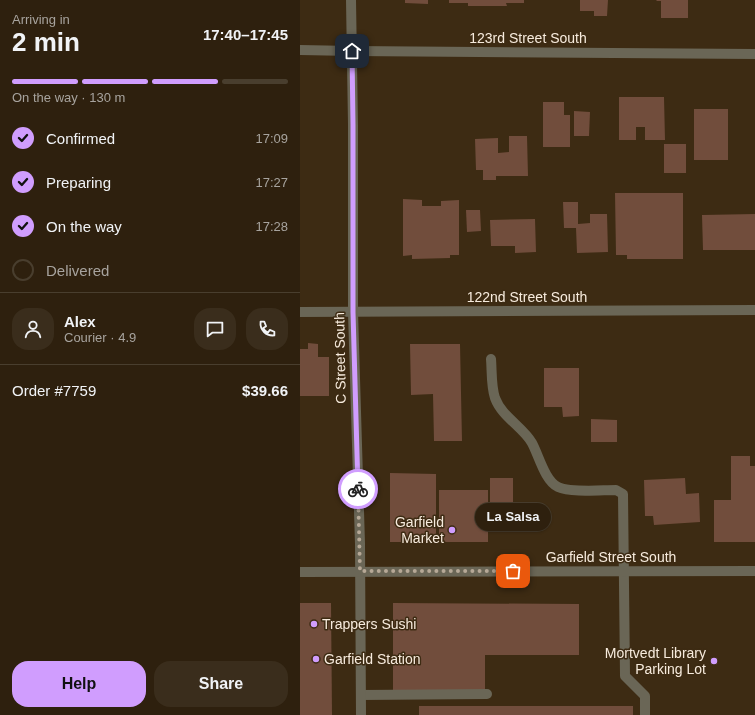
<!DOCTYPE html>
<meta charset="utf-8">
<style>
body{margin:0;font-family:Helvetica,sans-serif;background:#3a2d1c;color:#f1f3f6;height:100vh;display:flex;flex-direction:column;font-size:15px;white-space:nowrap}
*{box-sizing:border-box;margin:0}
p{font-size:13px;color:#a7a39e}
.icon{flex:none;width:22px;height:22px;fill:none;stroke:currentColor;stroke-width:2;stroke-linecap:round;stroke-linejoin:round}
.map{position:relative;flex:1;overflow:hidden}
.side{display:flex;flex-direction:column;background:#2e200e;width:300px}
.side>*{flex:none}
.pin{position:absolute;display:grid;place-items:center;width:34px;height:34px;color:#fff;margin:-17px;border-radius:8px;box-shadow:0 2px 6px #0006}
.courier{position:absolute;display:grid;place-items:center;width:40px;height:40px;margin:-20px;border:3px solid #d09dfe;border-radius:50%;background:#fff;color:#222;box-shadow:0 1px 5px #0007}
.bubble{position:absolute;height:28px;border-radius:14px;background:#2e200e;box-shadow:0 1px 3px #0004,0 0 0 1px #493e2e;font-size:13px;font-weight:600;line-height:28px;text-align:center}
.headline em{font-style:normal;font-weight:600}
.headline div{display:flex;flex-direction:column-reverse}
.headline{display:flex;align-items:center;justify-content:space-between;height:68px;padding:0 12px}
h1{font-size:26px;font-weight:600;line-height:30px}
.bar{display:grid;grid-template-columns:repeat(4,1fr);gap:6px 4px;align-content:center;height:48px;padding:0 12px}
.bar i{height:5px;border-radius:3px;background:#493e2e}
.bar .on{background:#d09dfe}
.bar p{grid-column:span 4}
.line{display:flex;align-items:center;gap:10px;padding:0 12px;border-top:1px solid #493e2e}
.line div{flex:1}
.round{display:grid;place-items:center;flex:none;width:42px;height:42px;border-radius:16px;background:#3a2d1c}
ol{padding:0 12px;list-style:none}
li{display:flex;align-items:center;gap:12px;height:44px}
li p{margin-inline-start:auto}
li .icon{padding:4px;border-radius:50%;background:#d09dfe;color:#111;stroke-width:4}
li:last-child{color:#a7a39e}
li i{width:22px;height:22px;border:2px solid #493e2e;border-radius:50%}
.primary-button{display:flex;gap:8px;margin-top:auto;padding:8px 12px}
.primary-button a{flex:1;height:46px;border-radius:16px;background:#d09dfe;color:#111;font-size:16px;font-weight:600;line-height:46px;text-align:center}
.primary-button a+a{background:#3a2d1c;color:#f1f3f6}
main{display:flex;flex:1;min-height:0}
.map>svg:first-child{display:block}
</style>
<main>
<section class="side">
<div class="headline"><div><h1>2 min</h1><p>Arriving in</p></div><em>17:40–17:45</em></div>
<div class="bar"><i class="on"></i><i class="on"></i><i class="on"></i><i></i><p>On the way · 130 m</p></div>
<ol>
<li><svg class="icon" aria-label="check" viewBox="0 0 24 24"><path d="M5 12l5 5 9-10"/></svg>Confirmed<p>17:09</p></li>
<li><svg class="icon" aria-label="check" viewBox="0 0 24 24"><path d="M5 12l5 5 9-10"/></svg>Preparing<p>17:27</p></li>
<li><svg class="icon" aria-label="check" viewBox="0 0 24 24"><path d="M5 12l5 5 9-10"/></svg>On the way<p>17:28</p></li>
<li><i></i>Delivered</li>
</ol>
<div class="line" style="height:72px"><a class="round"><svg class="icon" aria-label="person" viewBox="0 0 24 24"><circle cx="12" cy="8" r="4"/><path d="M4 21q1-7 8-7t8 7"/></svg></a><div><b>Alex</b><p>Courier · 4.9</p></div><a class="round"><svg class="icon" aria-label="chat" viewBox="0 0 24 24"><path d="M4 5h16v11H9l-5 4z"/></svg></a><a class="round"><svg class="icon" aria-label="phone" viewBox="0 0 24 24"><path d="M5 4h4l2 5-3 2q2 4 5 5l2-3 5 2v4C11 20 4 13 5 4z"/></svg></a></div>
<div class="line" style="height:52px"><div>Order #7759</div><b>$39.66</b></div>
<div class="primary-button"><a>Help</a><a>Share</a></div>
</section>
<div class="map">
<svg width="455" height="715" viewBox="0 0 455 715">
<rect width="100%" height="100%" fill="#3d2b13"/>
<g fill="#714d3c">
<path d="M 105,0 L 128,0 L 128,4 L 105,3 Z"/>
<path d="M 149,0 L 224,0 L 224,3 L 206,3 L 207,6 L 168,6 L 168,3 L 149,3 Z"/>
<path d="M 280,0 L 308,0 L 307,16 L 294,16 L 294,11 L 280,11 Z"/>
<path d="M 356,0 L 388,0 L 388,18 L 361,18 L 361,1 L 357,1 Z"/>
<path d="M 319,97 L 364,97 L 365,140 L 345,140 L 345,127 L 336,127 L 336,140 L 319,140 Z"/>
<path d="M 243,102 L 264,102 L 264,115 L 270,115 L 270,147 L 243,147 Z"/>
<rect x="394" y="109" width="34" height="51"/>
<path d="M 274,111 L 290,112 L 289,136 L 274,136 Z"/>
<path d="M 209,136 L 227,136 L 228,176 L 196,176 L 196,180 L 183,180 L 183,170 L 176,170 L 175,139 L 198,138 L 198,153 L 209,152 Z"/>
<rect x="364" y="144" width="22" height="29"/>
<path d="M 315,193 L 383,193 L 383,259 L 327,259 L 327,255 L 316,255 Z"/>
<path d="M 103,199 L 122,200 L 122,206 L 141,206 L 141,201 L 159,200 L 159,255 L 150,255 L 150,258 L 112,259 L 112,255 L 103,256 Z"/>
<path d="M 263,202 L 278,202 L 278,224 L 290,223 L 290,214 L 307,214 L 308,252 L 277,253 L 276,228 L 264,228 Z"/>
<path d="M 166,210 L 180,210 L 181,231 L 167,232 Z"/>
<path d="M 455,214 L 455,250 L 403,250 L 402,215 Z"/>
<path d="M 235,219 L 236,252 L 215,253 L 215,246 L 191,246 L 190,220 Z"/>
<path d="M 8,343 L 18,344 L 18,357 L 29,357 L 29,396 L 0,396 L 0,349 L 8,349 Z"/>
<path d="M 110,344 L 160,344 L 162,441 L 134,441 L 133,394 L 111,395 Z"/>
<path d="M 244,368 L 279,368 L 279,416 L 263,417 L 262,407 L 244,407 Z"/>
<path d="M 291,419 L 317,420 L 317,442 L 291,442 Z"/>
<path d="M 431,456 L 450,456 L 450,466 L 455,466 L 455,542 L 414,542 L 414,500 L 431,500 Z"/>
<path d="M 90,473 L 136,474 L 136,542 L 90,542 Z"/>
<rect x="190" y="478" width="23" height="49"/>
<path d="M 385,478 L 386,494 L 399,493 L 400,522 L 354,525 L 353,516 L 345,516 L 344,480 Z"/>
<rect x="139" y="490" width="49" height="52"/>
<path d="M 0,603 L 31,603 L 32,715 L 0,715 Z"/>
<path d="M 93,603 L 279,604 L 279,655 L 185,655 L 185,691 L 93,691 Z"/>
<rect x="119" y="706" width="214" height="9"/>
</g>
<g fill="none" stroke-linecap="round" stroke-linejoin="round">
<g stroke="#6a6656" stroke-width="10">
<path d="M 191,359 C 192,371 191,386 195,398 C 202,417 223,427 232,443 C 239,456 245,481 258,487 C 271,493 301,490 316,490 L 323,494 L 325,676 L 345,696 L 345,715"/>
<path d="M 61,695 L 187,694"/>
</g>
<g stroke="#6a6656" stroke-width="10">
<path d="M 0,50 L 52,51 L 455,54"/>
<path d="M 0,312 L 455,310"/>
</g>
<g stroke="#6a6656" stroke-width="10">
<path d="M 51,0 L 53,125 L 53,312 L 60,544 L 61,715"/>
<path d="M 0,572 L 455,571"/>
</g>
</g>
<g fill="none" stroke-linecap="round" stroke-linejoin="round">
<path stroke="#b6a896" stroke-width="4" stroke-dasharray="0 7.2" d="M 58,489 L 60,571 L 213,571"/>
<path stroke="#d09dfe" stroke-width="5" d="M 52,51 L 53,125 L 53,312 L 58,489"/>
</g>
<g fill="#d09dfe" stroke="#3d2b13" stroke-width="1.5">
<circle cx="152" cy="530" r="4"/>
<circle cx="14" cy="624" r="4"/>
<circle cx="16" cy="659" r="4"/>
<circle cx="414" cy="661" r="4"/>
</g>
<g text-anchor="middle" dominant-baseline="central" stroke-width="3" stroke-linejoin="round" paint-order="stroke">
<g font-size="14" fill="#f7ebdd" stroke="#3d2b13">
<text x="228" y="38">123rd Street South</text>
<text x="227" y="297">122nd Street South</text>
<text transform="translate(40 358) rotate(-91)">C Street South</text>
<text x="311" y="557">Garfield Street South</text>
</g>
<g font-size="14" fill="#f7ebdd" stroke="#3d2b13" text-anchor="end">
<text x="144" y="522">Garfield<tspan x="144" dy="16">Market</tspan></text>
<text x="22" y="624" text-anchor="start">Trappers Sushi</text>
<text x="406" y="653">Mortvedt Library<tspan x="406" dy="16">Parking Lot</tspan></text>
<text x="24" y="659" text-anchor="start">Garfield Station</text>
</g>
</g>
</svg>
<div class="pin" style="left:213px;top:571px;background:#ea580c"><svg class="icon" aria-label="bag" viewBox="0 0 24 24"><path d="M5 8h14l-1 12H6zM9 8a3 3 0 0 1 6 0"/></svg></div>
<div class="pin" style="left:52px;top:51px;background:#1f2937"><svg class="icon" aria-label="home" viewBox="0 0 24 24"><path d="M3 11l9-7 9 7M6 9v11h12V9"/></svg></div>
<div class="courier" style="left:58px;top:489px"><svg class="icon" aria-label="bike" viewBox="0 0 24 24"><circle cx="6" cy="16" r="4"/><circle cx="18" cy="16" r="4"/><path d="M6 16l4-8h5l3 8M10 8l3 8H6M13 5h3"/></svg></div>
<div class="bubble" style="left:175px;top:503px;width:76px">La Salsa</div>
</div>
</main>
